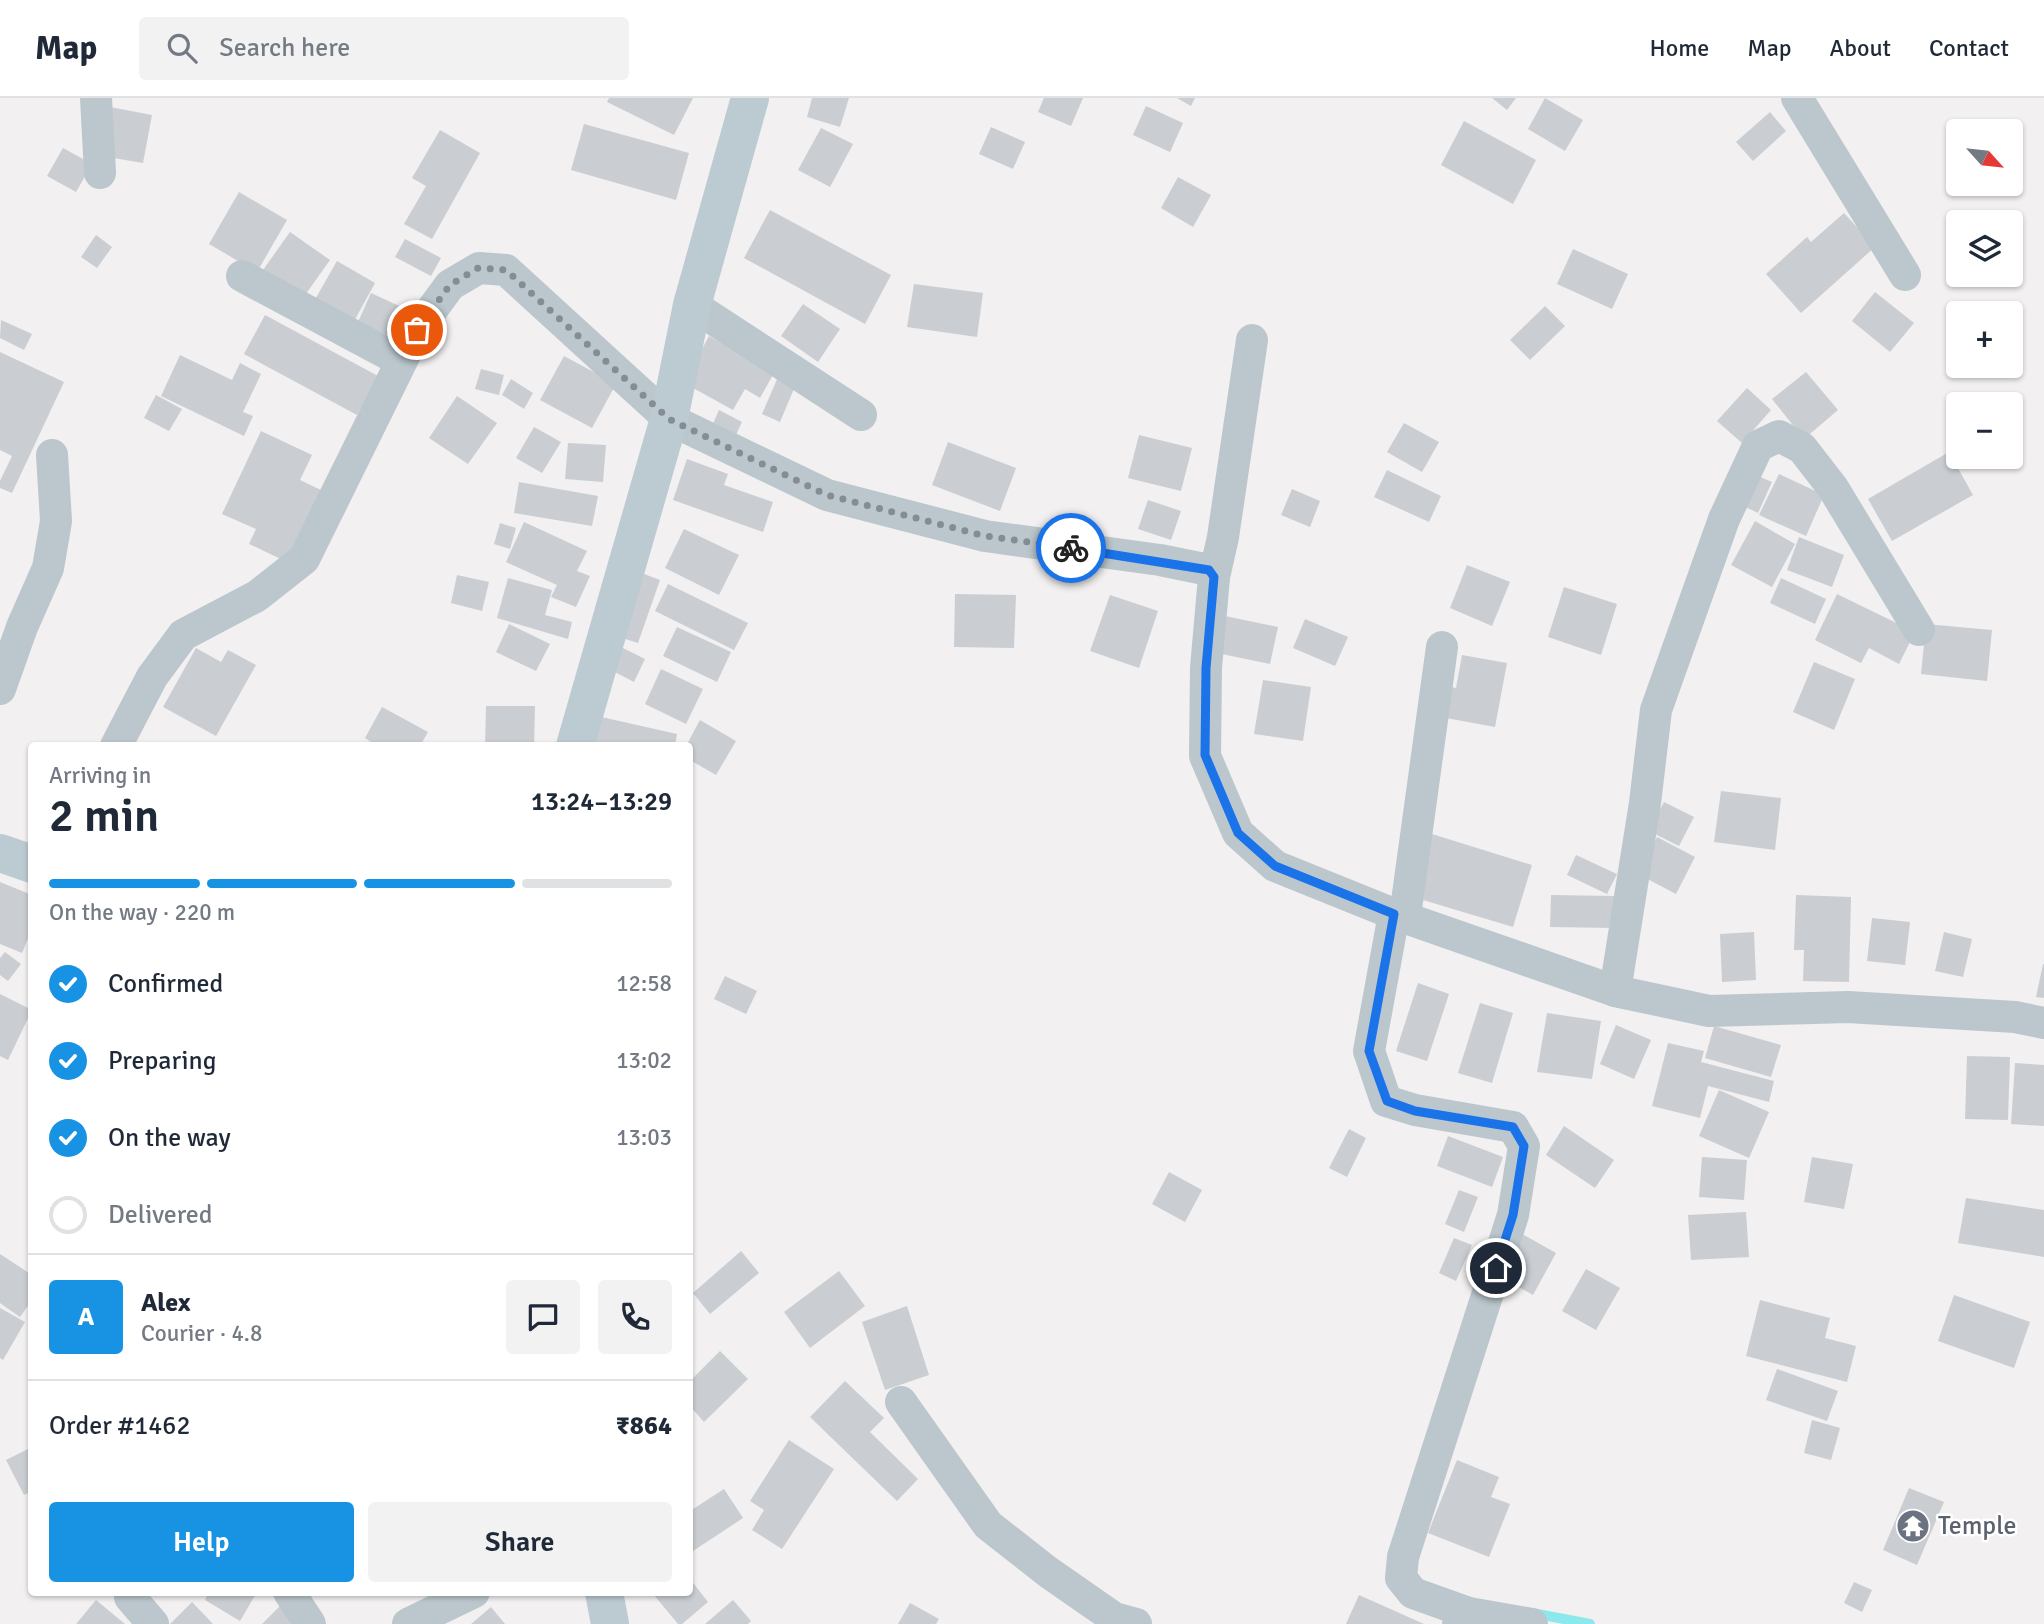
<!DOCTYPE html>
<meta charset="utf-8">
<style>
body{margin:0;font-family:Signika,sans-serif;background:#f2f2f3;color:#1f2937;height:100vh;display:flex;flex-direction:column;font-size:26px;white-space:nowrap}
*{box-sizing:border-box;margin:0}
p{font-size:23px;color:#747a83}
.icon{flex:none;width:38px;height:38px;fill:none;stroke:currentColor;stroke-width:2;stroke-linecap:round;stroke-linejoin:round}
.map{position:relative;flex:1;overflow:hidden}
.panel{position:absolute;left:28px;top:644px;width:665px;height:854px;display:flex;flex-direction:column;background:#fff;border-radius:7px;box-shadow:0 2px 5px #0004}
.panel>*{flex:none}
.needle{width:46px;rotate:117deg}
.controls{position:absolute;left:1946px;top:21px;display:grid;gap:14px}
.controls a{display:grid;place-items:center;width:77px;height:77px;border-radius:7px;background:#fff;box-shadow:0 2px 5px #0004;font-size:35px}
.pin{position:absolute;display:grid;place-items:center;width:60px;height:60px;color:#fff;margin:-30px;border:4px solid #fff;border-radius:50%;box-shadow:0 2px 7px #0007}
.courier{position:absolute;display:grid;place-items:center;width:70px;height:70px;margin:-35px;border:5px solid #1a73e8;border-radius:50%;background:#fff;color:#222;box-shadow:0 2px 9px #0007}
.summary em{font-style:normal;font-weight:600}
.summary div{display:flex;flex-direction:column-reverse}
.summary{display:flex;align-items:center;justify-content:space-between;height:119px;padding:0 21px}
h1{font-size:46px;font-weight:600;line-height:52px}
.bar{display:grid;grid-template-columns:repeat(4,1fr);gap:10px 7px;align-content:center;height:84px;padding:0 21px}
.bar i{height:9px;border-radius:5px;background:#e0e1e3}
.bar .selected{background:#1893e4}
.bar p{grid-column:span 4}
.line{display:flex;align-items:center;gap:18px;padding:0 21px;border-top:2px solid #e0e1e3}
.line div{flex:1}
.round{display:grid;place-items:center;flex:none;width:74px;height:74px;border-radius:7px;background:#f2f2f3}
ol{padding:0 21px;list-style:none}
li{display:flex;align-items:center;gap:21px;height:77px}
li p{margin-inline-start:auto}
li .icon{padding:7px;border-radius:50%;background:#1893e4;color:#fff;stroke-width:4}
li:last-child{color:#747a83}
li i{width:38px;height:38px;border:4px solid #e0e1e3;border-radius:50%}
.cta{display:flex;gap:14px;margin-top:auto;padding:14px 21px}
.cta a{flex:1;height:80px;border-radius:7px;background:#1893e4;color:#fff;font-size:28px;font-weight:600;line-height:80px;text-align:center}
.cta a+a{background:#f2f2f3;color:#1f2937}
header{display:flex;align-items:center;gap:42px;box-sizing:border-box;height:98px;padding:0 35px;background:#fff;border-bottom:2px solid #e0e1e3}
header strong{font-size:33px}
nav{display:flex;gap:38px;margin-inline-start:auto;font-size:24px}
.search{width:490px;height:63px;background:#f2f2f3;display:flex;align-items:center;gap:18px;box-sizing:border-box;padding:0 24px;border-radius:7px;color:#747a83;font-size:26px}
.map>svg:first-child{display:block}
</style>
<header>
<strong>Map</strong>
<div class="search"><svg class="icon" aria-label="search" viewBox="0 0 24 24"><circle cx="10" cy="10" r="6"/><path d="M15 15l6 6"/></svg>Search here</div>
<nav><a>Home</a><a>Map</a><a>About</a><a>Contact</a></nav>
</header>
<div class="map">
<svg width="2044" height="1526" viewBox="0 0 2044 1526">
<rect width="100%" height="100%" fill="#f2f0f0"/>
<g fill="none" stroke-linecap="round" stroke-linejoin="round">
<path stroke="#8be9ed" stroke-width="10" d="M 1532,1515 L 1590,1526"/>
</g>
<g fill="#caced2">
<path d="M 609,0 L 693,0 L 674,37 L 607,4 Z"/>
<path d="M 812,0 L 849,0 L 840,29 L 807,19 Z"/>
<path d="M 1044,0 L 1083,0 L 1071,28 L 1038,14 Z"/>
<path d="M 1177,0 L 1195,0 L 1191,8 Z"/>
<path d="M 1492,0 L 1516,0 L 1507,12 Z"/>
<path d="M 1545,0 L 1583,22 L 1565,53 L 1528,31 Z"/>
<path d="M 1146,8 L 1183,25 L 1170,54 L 1133,37 Z"/>
<path d="M 110,9 L 152,17 L 143,65 L 102,58 Z"/>
<path d="M 1770,14 L 1786,33 L 1753,63 L 1736,44 Z"/>
<path d="M 1464,23 L 1536,62 L 1513,106 L 1441,67 Z"/>
<path d="M 584,26 L 689,55 L 676,102 L 571,72 Z"/>
<path d="M 991,29 L 1025,44 L 1013,71 L 979,56 Z"/>
<path d="M 821,30 L 853,46 L 830,89 L 798,72 Z"/>
<path d="M 440,32 L 480,55 L 432,141 L 404,126 L 426,88 L 412,80 Z"/>
<path d="M 63,50 L 92,66 L 76,94 L 47,78 Z"/>
<path d="M 1178,79 L 1211,97 L 1193,129 L 1161,110 Z"/>
<path d="M 239,94 L 287,122 L 257,174 L 209,146 Z"/>
<path d="M 770,112 L 891,177 L 865,226 L 744,160 Z"/>
<path d="M 1844,115 L 1875,149 L 1801,215 L 1766,176 L 1807,139 L 1811,144 Z"/>
<path d="M 290,134 L 330,162 L 303,200 L 263,172 Z"/>
<path d="M 96,137 L 112,149 L 97,170 L 81,159 Z"/>
<path d="M 405,141 L 441,160 L 431,178 L 395,159 Z"/>
<path d="M 1573,151 L 1628,176 L 1612,211 L 1557,186 Z"/>
<path d="M 337,163 L 375,185 L 352,227 L 313,205 Z"/>
<path d="M 914,186 L 983,195 L 977,239 L 907,229 Z"/>
<path d="M 1875,194 L 1914,225 L 1890,254 L 1852,223 Z"/>
<path d="M 371,195 L 410,213 L 397,242 L 358,224 Z"/>
<path d="M 803,206 L 840,231 L 818,264 L 781,238 Z"/>
<path d="M 1545,208 L 1565,228 L 1530,262 L 1510,242 Z"/>
<path d="M 265,217 L 378,278 L 357,317 L 244,256 Z"/>
<path d="M 1,222 L 32,236 L 24,252 L 0,240 Z"/>
<path d="M 709,238 L 774,275 L 760,300 L 745,291 L 733,312 L 684,285 Z"/>
<path d="M 0,254 L 64,284 L 12,395 L 0,390 L 0,383 L 12,358 L 0,352 Z"/>
<path d="M 180,257 L 232,282 L 240,265 L 261,276 L 243,314 L 253,318 L 244,338 L 161,298 Z"/>
<path d="M 564,258 L 616,286 L 592,330 L 540,302 Z"/>
<path d="M 481,271 L 504,277 L 499,297 L 475,291 Z"/>
<path d="M 1806,274 L 1838,312 L 1804,341 L 1772,301 Z"/>
<path d="M 778,279 L 796,286 L 780,324 L 762,316 Z"/>
<path d="M 511,281 L 533,295 L 524,311 L 502,297 Z"/>
<path d="M 1747,290 L 1771,312 L 1742,345 L 1717,323 Z"/>
<path d="M 156,297 L 182,311 L 169,333 L 144,320 Z"/>
<path d="M 457,298 L 497,325 L 468,366 L 429,340 Z"/>
<path d="M 719,312 L 742,324 L 735,339 L 712,328 Z"/>
<path d="M 1404,325 L 1439,344 L 1422,374 L 1387,354 Z"/>
<path d="M 534,329 L 561,344 L 542,375 L 516,360 Z"/>
<path d="M 261,333 L 312,357 L 300,382 L 321,392 L 287,464 L 249,446 L 256,431 L 222,416 Z"/>
<path d="M 1139,337 L 1192,350 L 1181,393 L 1128,380 Z"/>
<path d="M 948,344 L 1016,370 L 1000,413 L 932,387 Z"/>
<path d="M 568,345 L 606,347 L 603,384 L 565,381 Z"/>
<path d="M 1949,354 L 1973,397 L 1892,443 L 1868,401 Z"/>
<path d="M 687,361 L 728,376 L 724,387 L 773,404 L 763,434 L 673,402 Z"/>
<path d="M 1387,372 L 1441,398 L 1429,424 L 1374,399 Z"/>
<path d="M 1779,376 L 1824,397 L 1806,438 L 1759,417 Z"/>
<path d="M 1756,377 L 1772,384 L 1758,415 L 1741,407 Z"/>
<path d="M 519,384 L 598,398 L 592,428 L 514,415 Z"/>
<path d="M 1292,391 L 1320,403 L 1310,429 L 1281,417 Z"/>
<path d="M 1148,402 L 1181,413 L 1171,442 L 1138,431 Z"/>
<path d="M 1755,423 L 1795,446 L 1772,489 L 1731,467 Z"/>
<path d="M 524,424 L 587,453 L 577,473 L 590,478 L 576,509 L 551,499 L 557,487 L 506,464 Z"/>
<path d="M 500,425 L 516,430 L 510,451 L 494,446 Z"/>
<path d="M 684,431 L 739,457 L 719,497 L 665,470 Z"/>
<path d="M 1799,439 L 1844,457 L 1832,489 L 1787,472 Z"/>
<path d="M 1467,467 L 1510,484 L 1492,528 L 1450,510 Z"/>
<path d="M 639,474 L 660,482 L 638,545 L 616,538 Z"/>
<path d="M 457,477 L 489,484 L 482,513 L 451,505 Z"/>
<path d="M 508,480 L 552,492 L 545,517 L 572,524 L 568,541 L 497,520 Z"/>
<path d="M 1781,480 L 1826,501 L 1815,526 L 1770,505 Z"/>
<path d="M 668,486 L 748,525 L 734,552 L 655,513 Z"/>
<path d="M 1564,489 L 1617,506 L 1601,557 L 1548,539 Z"/>
<path d="M 955,496 L 1016,497 L 1014,550 L 954,549 Z"/>
<path d="M 1837,496 L 1915,534 L 1899,566 L 1869,550 L 1861,565 L 1815,542 Z"/>
<path d="M 1110,497 L 1158,513 L 1139,570 L 1090,553 Z"/>
<path d="M 1225,518 L 1278,529 L 1270,566 L 1217,555 Z"/>
<path d="M 1305,521 L 1348,539 L 1335,568 L 1293,550 Z"/>
<path d="M 509,526 L 550,546 L 536,573 L 496,554 Z"/>
<path d="M 1926,526 L 1992,532 L 1987,583 L 1921,576 Z"/>
<path d="M 677,529 L 731,554 L 717,584 L 663,558 Z"/>
<path d="M 619,548 L 645,561 L 634,584 L 607,570 Z"/>
<path d="M 196,550 L 221,564 L 228,552 L 256,567 L 216,638 L 163,609 Z"/>
<path d="M 1462,557 L 1507,565 L 1495,629 L 1446,620 L 1451,589 L 1456,590 Z"/>
<path d="M 1814,564 L 1855,581 L 1834,632 L 1793,614 Z"/>
<path d="M 661,571 L 703,591 L 686,626 L 645,606 Z"/>
<path d="M 1263,582 L 1311,589 L 1303,643 L 1254,636 Z"/>
<path d="M 486,608 L 535,608 L 534,648 L 485,648 Z"/>
<path d="M 382,609 L 428,634 L 420,648 L 377,648 L 365,640 Z"/>
<path d="M 597,618 L 677,636 L 675,648 L 590,648 Z"/>
<path d="M 700,622 L 736,643 L 716,677 L 690,662 L 690,648 L 686,648 Z"/>
<path d="M 1721,693 L 1781,700 L 1775,752 L 1714,744 Z"/>
<path d="M 1664,704 L 1694,719 L 1679,748 L 1649,733 Z"/>
<path d="M 1432,736 L 1532,767 L 1513,829 L 1413,799 Z"/>
<path d="M 1657,739 L 1695,759 L 1676,796 L 1638,776 Z"/>
<path d="M 1576,757 L 1617,776 L 1607,796 L 1567,777 Z"/>
<path d="M 0,784 L 32,797 L 32,831 L 22,855 L 0,846 Z"/>
<path d="M 1551,797 L 1616,798 L 1615,830 L 1550,829 Z"/>
<path d="M 1796,797 L 1851,799 L 1849,884 L 1803,883 L 1804,852 L 1794,852 Z"/>
<path d="M 1872,820 L 1910,824 L 1905,867 L 1867,863 Z"/>
<path d="M 1754,834 L 1756,882 L 1722,884 L 1720,836 Z"/>
<path d="M 1944,834 L 1972,841 L 1963,879 L 1935,873 Z"/>
<path d="M 5,854 L 21,866 L 8,883 L 0,877 L 0,860 Z"/>
<path d="M 2043,866 L 2044,866 L 2044,900 L 2036,899 Z"/>
<path d="M 725,878 L 757,893 L 746,916 L 714,901 Z"/>
<path d="M 1418,885 L 1449,896 L 1427,963 L 1396,953 Z"/>
<path d="M 0,896 L 32,912 L 8,962 L 0,958 Z"/>
<path d="M 1480,905 L 1513,915 L 1492,985 L 1458,975 Z"/>
<path d="M 1547,915 L 1601,923 L 1592,981 L 1537,974 Z"/>
<path d="M 1616,927 L 1651,942 L 1634,981 L 1600,966 Z"/>
<path d="M 1714,928 L 1781,947 L 1771,979 L 1705,960 Z"/>
<path d="M 1668,945 L 1704,953 L 1701,964 L 1774,983 L 1769,1004 L 1708,988 L 1700,1020 L 1652,1008 Z"/>
<path d="M 1967,958 L 2010,959 L 2008,1022 L 1965,1021 Z"/>
<path d="M 2015,965 L 2044,967 L 2044,1028 L 2011,1026 Z"/>
<path d="M 1719,992 L 1769,1014 L 1749,1060 L 1699,1038 Z"/>
<path d="M 1564,1028 L 1614,1062 L 1595,1090 L 1546,1057 Z"/>
<path d="M 1349,1031 L 1366,1040 L 1347,1079 L 1329,1070 Z"/>
<path d="M 1448,1038 L 1503,1059 L 1492,1089 L 1437,1068 Z"/>
<path d="M 1702,1059 L 1747,1062 L 1744,1102 L 1699,1099 Z"/>
<path d="M 1812,1059 L 1853,1066 L 1844,1111 L 1804,1104 Z"/>
<path d="M 1169,1074 L 1202,1092 L 1185,1124 L 1152,1106 Z"/>
<path d="M 1459,1092 L 1478,1099 L 1464,1134 L 1445,1126 Z"/>
<path d="M 1966,1100 L 2044,1112 L 2044,1159 L 1958,1145 Z"/>
<path d="M 1746,1114 L 1749,1159 L 1691,1162 L 1688,1117 Z"/>
<path d="M 1522,1136 L 1556,1155 L 1533,1197 L 1499,1178 Z"/>
<path d="M 1454,1140 L 1472,1147 L 1456,1183 L 1439,1175 Z"/>
<path d="M 741,1153 L 759,1175 L 710,1216 L 693,1195 Z"/>
<path d="M 0,1156 L 32,1177 L 32,1202 L 20,1219 L 0,1205 Z"/>
<path d="M 1586,1171 L 1620,1190 L 1596,1232 L 1562,1213 Z"/>
<path d="M 839,1173 L 865,1208 L 810,1250 L 784,1214 Z"/>
<path d="M 1954,1197 L 2030,1224 L 2014,1270 L 1938,1243 Z"/>
<path d="M 1760,1202 L 1830,1220 L 1825,1240 L 1856,1248 L 1847,1284 L 1746,1258 Z"/>
<path d="M 907,1208 L 929,1277 L 885,1292 L 862,1224 Z"/>
<path d="M 0,1210 L 25,1224 L 3,1262 L 0,1260 Z"/>
<path d="M 720,1253 L 748,1281 L 704,1324 L 690,1308 L 690,1283 Z"/>
<path d="M 1777,1271 L 1838,1293 L 1827,1323 L 1766,1302 Z"/>
<path d="M 845,1283 L 884,1320 L 870,1334 L 918,1381 L 897,1403 L 810,1319 Z"/>
<path d="M 1812,1322 L 1840,1330 L 1831,1362 L 1804,1355 Z"/>
<path d="M 789,1342 L 834,1371 L 782,1451 L 752,1432 L 764,1412 L 750,1403 Z"/>
<path d="M 32,1349 L 32,1393 L 24,1397 L 6,1362 Z"/>
<path d="M 1457,1362 L 1499,1379 L 1491,1399 L 1510,1406 L 1489,1459 L 1428,1435 Z"/>
<path d="M 1909,1390 L 1944,1404 L 1917,1467 L 1883,1452 Z"/>
<path d="M 724,1391 L 743,1420 L 690,1455 L 690,1413 Z"/>
<path d="M 690,1481 L 708,1504 L 682,1526 L 678,1526 L 654,1497 L 656,1494 L 690,1494 Z"/>
<path d="M 1854,1484 L 1872,1492 L 1862,1514 L 1844,1505 Z"/>
<path d="M 209,1494 L 257,1494 L 240,1523 L 205,1502 Z"/>
<path d="M 1359,1497 L 1424,1526 L 1346,1526 Z"/>
<path d="M 96,1502 L 125,1526 L 76,1526 Z"/>
<path d="M 733,1502 L 751,1523 L 748,1526 L 705,1526 Z"/>
<path d="M 192,1504 L 213,1526 L 170,1526 Z"/>
<path d="M 910,1505 L 939,1521 L 936,1526 L 898,1526 Z"/>
<path d="M 280,1508 L 298,1526 L 262,1526 Z"/>
<path d="M 491,1509 L 505,1526 L 471,1526 Z"/>
</g>
<g fill="none" stroke-linecap="round" stroke-linejoin="round">
<g stroke="#bbc7cd" stroke-width="32">
<path d="M 96,0 L 100,75"/>
<path d="M 1797,0 L 1905,177"/>
<path d="M 242,178 L 401,263"/>
<path d="M 692,207 L 861,317"/>
<path d="M 1214,479 L 1223,439 L 1252,242"/>
<path d="M 0,591 L 22,529 L 48,470 L 56,423 L 52,357"/>
<path d="M 116,648 L 152,579 L 183,537 L 257,498 L 304,461 L 417,232 L 450,187 L 479,170 L 506,172 L 669,321 L 827,397 L 985,438 L 1160,462 L 1209,472 L 1214,479 L 1206,570 L 1205,658 L 1238,735 L 1275,768 L 1394,816 L 1615,893 L 1709,913 L 1848,909 L 2015,919 L 2044,925"/>
<path d="M 1394,816 L 1369,953 L 1386,1003 L 1415,1012 L 1513,1029 L 1524,1048 L 1513,1117 L 1403,1459 L 1401,1480 L 1413,1495 L 1469,1515"/>
<path d="M 1405,818 L 1442,549"/>
<path d="M 1615,893 L 1645,705 L 1656,612 L 1724,421 L 1758,348 L 1779,338 L 1802,350 L 1833,390 L 1919,532"/>
<path d="M 901,1304 L 988,1427 L 1048,1474 L 1114,1520 L 1136,1526"/>
<path d="M 289,1494 L 310,1526"/>
<path d="M 130,1499 L 153,1526"/>
<path d="M 408,1526 L 474,1494"/>
<path d="M 1458,1526 L 1461,1520 L 1469,1515 L 1532,1526"/>
</g>
<g stroke="#bccad2" stroke-width="38">
<path d="M 575,648 L 669,321 L 692,207 L 750,0"/>
<path d="M 0,755 L 32,766"/>
<path d="M 604,1494 L 610,1526"/>
</g>
</g>
<g fill="none" stroke-linecap="round" stroke-linejoin="round">
<path stroke="#848d91" stroke-width="7" stroke-dasharray="0 12.6" d="M 417,232 L 450,187 L 478,170 L 506,172 L 669,321 L 827,397 L 985,438 L 1071,450"/>
<path stroke="#1a73e8" stroke-width="9" d="M 1071,450 L 1209,472 L 1214,479 L 1206,570 L 1205,657 L 1238,735 L 1275,768 L 1394,816 L 1369,953 L 1387,1003 L 1415,1013 L 1513,1029 L 1524,1048 L 1513,1117 L 1496,1170"/>
</g>
<defs>
<symbol id="temple-disc" viewBox="-11 -11 22 22"><circle r="9.5" fill="#6b7280" stroke="#fff"/><path d="M0-6L5-2H3V0L6.5 2.5H4V6H1.5V3h-3V6H-4V2.5H-6.5L-3 0V-2H-5Z" fill="#fff"/></symbol>
</defs>
<g fill-rule="evenodd">
<use href="#temple-disc" x="1894" y="1409" width="38" height="38"/>
</g>
<g text-anchor="middle" dominant-baseline="central" stroke-width="5" stroke-linejoin="round" paint-order="stroke">
<g font-size="26" fill="#5b616d" stroke="#fff" text-anchor="start">
<text x="1938" y="1428">Temple</text>
</g>
</g>
</svg>
<div class="controls">
<a><svg class="needle" viewBox="-14 -14 28 28"><path d="M0-13l5 13h-10z" fill="#e53935"/><path d="M0 13l5-13h-10z" fill="#747a83"/></svg></a>
<a><svg class="icon" aria-label="layers" viewBox="0 0 24 24"><path d="M12 4l9 5-9 5-9-5zM3 14l9 5 9-5"/></svg></a>
<a>+</a>
<a>−</a>
</div>
<div class="pin" style="left:417px;top:232px;background:#ea580c"><svg class="icon" aria-label="bag" viewBox="0 0 24 24"><path d="M5 8h14l-1 12H6zM9 8a3 3 0 0 1 6 0"/></svg></div>
<div class="pin" style="left:1496px;top:1170px;background:#1f2937"><svg class="icon" aria-label="home" viewBox="0 0 24 24"><path d="M3 11l9-7 9 7M6 9v11h12V9"/></svg></div>
<div class="courier" style="left:1071px;top:450px"><svg class="icon" aria-label="bike" viewBox="0 0 24 24"><circle cx="6" cy="16" r="4"/><circle cx="18" cy="16" r="4"/><path d="M6 16l4-8h5l3 8M10 8l3 8H6M13 5h3"/></svg></div>
<section class="panel">
<div class="summary"><div><h1>2 min</h1><p>Arriving in</p></div><em>13:24–13:29</em></div>
<div class="bar"><i class="selected"></i><i class="selected"></i><i class="selected"></i><i></i><p>On the way · 220 m</p></div>
<ol>
<li><svg class="icon" aria-label="check" viewBox="0 0 24 24"><path d="M5 12l5 5 9-10"/></svg>Confirmed<p>12:58</p></li>
<li><svg class="icon" aria-label="check" viewBox="0 0 24 24"><path d="M5 12l5 5 9-10"/></svg>Preparing<p>13:02</p></li>
<li><svg class="icon" aria-label="check" viewBox="0 0 24 24"><path d="M5 12l5 5 9-10"/></svg>On the way<p>13:03</p></li>
<li><i></i>Delivered</li>
</ol>
<div class="line" style="height:126px"><b class="round" style="background:#1893e4;color:#fff">A</b><div><b>Alex</b><p>Courier · 4.8</p></div><a class="round"><svg class="icon" aria-label="chat" viewBox="0 0 24 24"><path d="M4 5h16v11H9l-5 4z"/></svg></a><a class="round"><svg class="icon" aria-label="phone" viewBox="0 0 24 24"><path d="M5 4h4l2 5-3 2q2 4 5 5l2-3 5 2v4C11 20 4 13 5 4z"/></svg></a></div>
<div class="line" style="height:91px"><div>Order #1462</div><b>₹864</b></div>
<div class="cta"><a>Help</a><a>Share</a></div>
</section>
</div>
